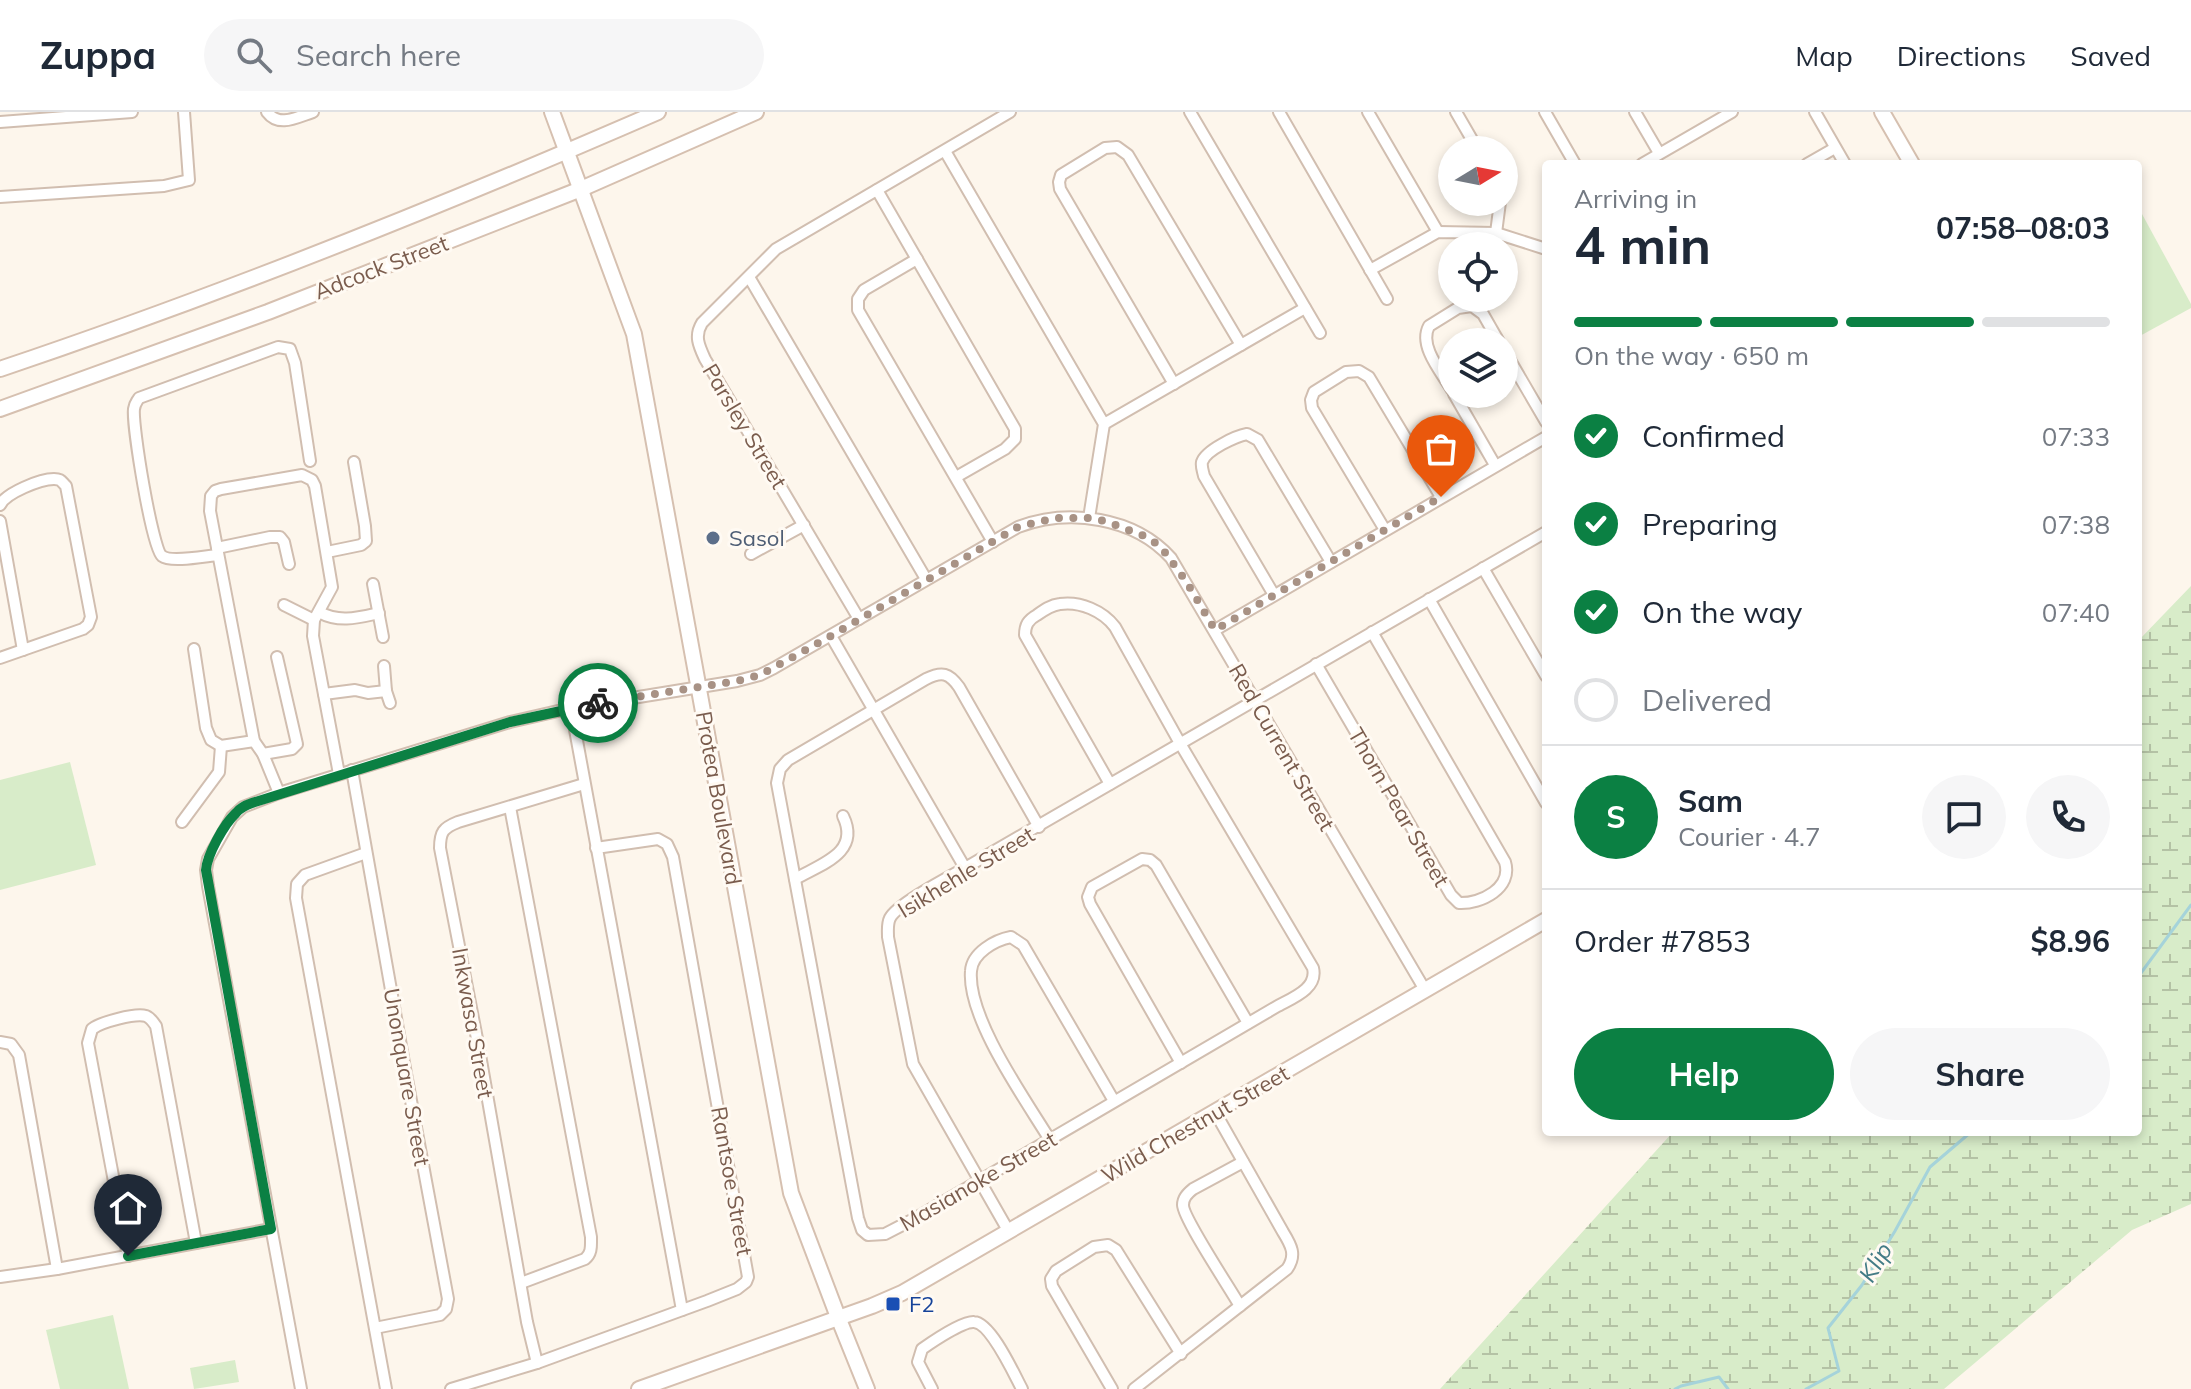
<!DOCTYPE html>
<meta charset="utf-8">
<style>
body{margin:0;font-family:Mulish,sans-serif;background:#f6f6f7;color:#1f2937;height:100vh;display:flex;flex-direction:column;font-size:30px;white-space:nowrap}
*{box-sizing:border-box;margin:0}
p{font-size:26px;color:#747a83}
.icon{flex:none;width:44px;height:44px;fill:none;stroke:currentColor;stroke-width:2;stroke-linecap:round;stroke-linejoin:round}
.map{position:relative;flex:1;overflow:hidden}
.panel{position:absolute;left:1542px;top:48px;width:600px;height:976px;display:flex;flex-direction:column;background:#fff;border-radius:8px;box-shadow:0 4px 12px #0003}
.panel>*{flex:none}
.needle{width:52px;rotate:80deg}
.buttons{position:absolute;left:1438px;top:24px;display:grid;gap:16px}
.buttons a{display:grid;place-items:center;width:80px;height:80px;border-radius:50%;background:#fff;box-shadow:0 4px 12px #0003;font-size:40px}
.pin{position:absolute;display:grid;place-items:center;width:68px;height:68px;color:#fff;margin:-82px -34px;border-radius:50% 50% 50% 0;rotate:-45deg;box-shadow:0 0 8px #0007}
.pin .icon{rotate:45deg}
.courier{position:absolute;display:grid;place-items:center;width:80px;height:80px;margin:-40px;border:6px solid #0b8043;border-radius:50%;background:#fff;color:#222;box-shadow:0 2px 10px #0007}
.headline em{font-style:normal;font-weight:700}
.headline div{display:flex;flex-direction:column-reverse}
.headline{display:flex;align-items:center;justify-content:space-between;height:136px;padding:0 32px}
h1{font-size:52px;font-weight:700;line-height:60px}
.bar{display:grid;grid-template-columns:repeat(4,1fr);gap:12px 8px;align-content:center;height:96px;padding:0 32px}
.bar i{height:10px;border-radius:6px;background:#e0e1e3}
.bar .current{background:#0b8043}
.bar p{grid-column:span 4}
.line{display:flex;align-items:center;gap:20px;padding:0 32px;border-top:2px solid #e0e1e3}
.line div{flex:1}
.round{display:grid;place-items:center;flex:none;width:84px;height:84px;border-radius:42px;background:#f6f6f7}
ol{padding:0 32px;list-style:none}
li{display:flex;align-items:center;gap:24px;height:88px}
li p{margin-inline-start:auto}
li .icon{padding:8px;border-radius:50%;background:#0b8043;color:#fff;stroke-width:4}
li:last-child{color:#747a83}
li i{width:44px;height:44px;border:4px solid #e0e1e3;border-radius:50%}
.action{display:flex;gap:16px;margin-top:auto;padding:16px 32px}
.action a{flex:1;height:92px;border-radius:48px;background:#0b8043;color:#fff;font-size:32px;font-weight:700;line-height:92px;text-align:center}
.action a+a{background:#f6f6f7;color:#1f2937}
header{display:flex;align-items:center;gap:48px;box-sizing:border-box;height:112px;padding:0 40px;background:#fff;border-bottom:2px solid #e0e1e3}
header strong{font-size:38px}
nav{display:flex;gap:44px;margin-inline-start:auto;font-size:28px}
.search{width:560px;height:72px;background:#f6f6f7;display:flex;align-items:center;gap:20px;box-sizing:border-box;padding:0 28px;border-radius:44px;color:#747a83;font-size:30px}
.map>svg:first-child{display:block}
</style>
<header>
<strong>Zuppa</strong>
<div class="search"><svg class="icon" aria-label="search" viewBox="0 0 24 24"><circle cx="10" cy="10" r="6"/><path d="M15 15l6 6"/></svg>Search here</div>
<nav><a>Map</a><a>Directions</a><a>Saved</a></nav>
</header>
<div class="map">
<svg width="2191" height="1277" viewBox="0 0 2191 1277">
<defs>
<pattern id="wetland-marsh" width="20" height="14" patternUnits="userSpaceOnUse" patternTransform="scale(2)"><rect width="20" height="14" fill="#d8ecc9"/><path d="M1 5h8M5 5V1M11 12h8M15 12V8" fill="none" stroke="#b4c2a5"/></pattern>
</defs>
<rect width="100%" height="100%" fill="#fdf6ec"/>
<path fill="url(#wetland-marsh)" d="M 2191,474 L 2191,1092 L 2132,1118 L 1944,1277 L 1440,1277 L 1673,1020 L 2138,1020 L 2138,529 Z"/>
<g fill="#d8ecc9">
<path d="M 2142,102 L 2191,192 L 2191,196 L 2138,225 L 2138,104 Z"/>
<path d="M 70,650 L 96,753 L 0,778 L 0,668 Z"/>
<path d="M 113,1203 L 129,1277 L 60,1277 L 46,1218 Z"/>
<path d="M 235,1248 L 239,1270 L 194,1277 L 190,1256 Z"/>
</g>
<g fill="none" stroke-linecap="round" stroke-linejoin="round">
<g stroke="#a5d3da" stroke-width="3">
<path d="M 2138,865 L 2191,793"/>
<path d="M 1675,1277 L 1681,1274 L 1719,1265 L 1728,1277"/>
<path d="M 1806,1277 L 1839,1259 L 1828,1216 L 1862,1173 L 1895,1119 L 1930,1055 L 1971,1020"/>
</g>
<defs>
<g id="street">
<path d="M 267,0 C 279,16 297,5 313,0"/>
<path d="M 1190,0 L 1320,221"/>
<path d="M 1279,0 L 1387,187"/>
<path d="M 1368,0 L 1438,120"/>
<path d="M 1456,0 L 1478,38"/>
<path d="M 1545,0 L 1575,52"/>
<path d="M 1635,0 L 1659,41"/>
<path d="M 1815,0 L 1845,52"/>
<path d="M 0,10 L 132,0"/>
<path d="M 945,39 L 1104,312 L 1089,406"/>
<path d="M 1642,52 L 1732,0"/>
<path d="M 1807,52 L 1835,36"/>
<path d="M 877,78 L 1015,317 L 1015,327 L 1005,337 L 956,365"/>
<path d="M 0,85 L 164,74 L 189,68 L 184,0"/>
<path d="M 1496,121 L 1500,90"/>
<path d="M 917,147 L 864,178 L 858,187 L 858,198 L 993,430"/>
<path d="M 1370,158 L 1438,120 L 1496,121 L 1546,137"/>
<path d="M 749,165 L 926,467"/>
<path d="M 1504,238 L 1546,310"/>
<path d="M 1174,272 L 1060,77 L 1059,70 L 1061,63 L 1105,36 L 1117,35 L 1128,43 L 1241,233"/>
<path d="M 1452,278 C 1442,261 1418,234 1429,214 L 1458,196 L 1472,194 L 1483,202 L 1499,230"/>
<path d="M 1454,282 L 1495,353"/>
<path d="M 1104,312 L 1305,196"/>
<path d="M 0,393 C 6,381 40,367 54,367 C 61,367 61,369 66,374 L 91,505 L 88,513 L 83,517 L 0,546"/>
<path d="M 0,409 L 23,538"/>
<path d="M 1385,418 L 1312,296 L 1311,288 L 1314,280 L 1346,260 L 1359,259 L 1369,265 L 1441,385"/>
<path d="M 217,436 L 270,425 L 280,425 L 284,430 L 289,452"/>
<path d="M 327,440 L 361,433 L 366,429 L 365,414 L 354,350"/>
<path d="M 751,442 L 804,413"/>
<path d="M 218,443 C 206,444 171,451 162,444 C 152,436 132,313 134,297 C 135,291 136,291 139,286 L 278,235 L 290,237 L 295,251 L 310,349"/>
<path d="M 1483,456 L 1546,564"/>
<path d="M 373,472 L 383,525"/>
<path d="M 1274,483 L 1204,364 C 1203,359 1201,355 1202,350 C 1206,338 1236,324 1247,322 L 1258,328 L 1331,450"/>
<path d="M 1429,487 L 1546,691"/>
<path d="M 284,493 L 314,508"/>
<path d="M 319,500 C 339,511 357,506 379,501"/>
<path d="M 859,507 L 705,247 C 699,234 694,224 702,211 L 776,137 L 1010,0"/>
<path d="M 1215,518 L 1546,325"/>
<path d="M 831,524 L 965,756"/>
<path d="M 194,537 L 206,616 L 211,628 L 221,634 L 254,629"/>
<path d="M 1316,552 L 1451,783 L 1459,791 C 1481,792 1513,776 1505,750 L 1372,520"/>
<path d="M 384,554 L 386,579 L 390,591"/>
<path d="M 324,582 L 355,578 L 368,581 L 386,579"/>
<path d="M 571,596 L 682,1198"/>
<path d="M 263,642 L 292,637 L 297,632 L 277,545"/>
<path d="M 352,658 L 404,951 L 448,1187 L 446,1197 L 440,1203 L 375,1216"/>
<path d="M 279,681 L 263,642 L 254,629 L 210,399 L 211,384 L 215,379 L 221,377 L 302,363 L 312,368 L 315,374 L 332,475 L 314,508 L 313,524 L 339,662"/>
<path d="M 510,695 L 591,1125 C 591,1134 592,1141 585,1147 L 521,1171"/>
<path d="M 182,710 L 219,660 L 221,634"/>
<path d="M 1039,715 L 959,575 C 949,561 942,559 926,567 L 788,648 L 780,657 L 777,671 L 858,1106 L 862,1118 L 868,1123 L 885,1122 L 914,1107 L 1276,895 C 1292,886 1318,877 1313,856 L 1181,633 L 1115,515 C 1103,499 1080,489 1060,492 C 1051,493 1044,498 1037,503 C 1028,508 1025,513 1025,523 L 1110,672"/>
<path d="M 366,741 L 305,763 L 297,772 L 296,786 L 386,1277"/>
<path d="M 795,767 C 821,752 861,741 843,704"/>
<path d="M 0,930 L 11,932 L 19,943 L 57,1157"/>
<path d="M 1181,951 L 1090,792 L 1088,785 L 1092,775 L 1142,747 L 1150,748 L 1156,753 L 1248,911"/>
<path d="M 1050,1028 C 1025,987 967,906 971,859 C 972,841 995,828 1011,825 L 1023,833 L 1114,989"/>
<path d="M 1009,1120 L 913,952 L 888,825 C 888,818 887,812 890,806 C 897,792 949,765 965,756 L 1546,420"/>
<path d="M 128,1144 L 88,931 L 92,917 C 101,910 135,901 146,904 C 151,906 153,910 156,914 L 196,1131"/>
<path d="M 0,1165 L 57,1157 L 271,1117"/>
<path d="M 1240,1194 C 1231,1178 1183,1106 1183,1093 C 1183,1086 1187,1082 1193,1077 L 1243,1050"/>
<path d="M 537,1251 L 527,1210 L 479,937 L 440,736 C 440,720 443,716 458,710 L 584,672"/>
<path d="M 301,1277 L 208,774 L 206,758 L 208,747 L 232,705 L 243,695 L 279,681 L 510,610 L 571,596 L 737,569 L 760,563 L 774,556 L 1018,415 C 1069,396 1134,405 1171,446 L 1425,878"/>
<path d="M 451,1277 L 537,1251 L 707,1189 L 737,1177 L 746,1170 L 748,1165 L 673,745 L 667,732 L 658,727 L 596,736"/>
<path d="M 932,1277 L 918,1250 L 922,1237 C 932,1230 963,1209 974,1210 C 991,1211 1014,1262 1022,1277"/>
<path d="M 1112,1277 L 1052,1174 L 1051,1167 L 1056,1159 L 1094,1135 L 1108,1133 L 1116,1138 L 1181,1242"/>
<path d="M 1134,1277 L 1287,1157 C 1297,1143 1291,1133 1283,1120 L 1215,1000"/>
</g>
<g id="secondary">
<path d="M 552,0 L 634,222 L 791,1081 L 838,1205 L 867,1277"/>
<path d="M 1882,0 L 1912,52"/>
<path d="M 0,257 C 223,182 442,94 658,0"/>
<path d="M 0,297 L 268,200 L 581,77 L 756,0"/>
<path d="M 639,1277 L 872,1194 L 902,1181 L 1546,808"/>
</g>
</defs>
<use href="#street" stroke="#d1beb0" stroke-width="14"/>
<use href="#secondary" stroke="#d6c0b0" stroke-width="18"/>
<use href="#street" stroke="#fff" stroke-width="10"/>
<use href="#secondary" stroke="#fff" stroke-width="14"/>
</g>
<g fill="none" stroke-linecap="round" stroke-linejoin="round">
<path stroke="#a89285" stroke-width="8" stroke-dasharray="0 14.4" d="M 598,591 L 737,569 L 760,563 L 831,524 L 1018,415 L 1055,406 L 1089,406 L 1105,409 L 1147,425 L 1161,435 L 1186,469 L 1215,518 L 1441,385"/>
<path stroke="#0b8043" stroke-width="10" d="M 128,1144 L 271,1117 L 206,758 C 207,743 224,712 236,701 C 240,696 246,693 252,691 L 510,610 L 598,591"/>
</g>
<circle fill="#5c6f8a" stroke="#fffaf3" stroke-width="3" cx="713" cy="426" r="8"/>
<rect fill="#1a4fb4" stroke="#fffaf3" stroke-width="3" x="885" y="1184" width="16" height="16" rx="4"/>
<g text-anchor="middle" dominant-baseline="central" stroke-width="6" stroke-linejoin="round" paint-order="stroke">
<g font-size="22" fill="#7a5c4d" stroke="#fffaf3">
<text transform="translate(381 155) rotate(-21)">Adcock Street</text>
<text transform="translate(745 314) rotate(59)">Parsley Street</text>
<text transform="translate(1282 635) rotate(60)">Red Current Street</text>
<text transform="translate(719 686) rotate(80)">Protea Boulevard</text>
<text transform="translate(1399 695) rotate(60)">Thorn Pear Street</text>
<text transform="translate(966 760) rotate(-31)">Isikhehle Street</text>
<text transform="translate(473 911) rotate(80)">Inkwasa Street</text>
<text transform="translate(407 965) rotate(80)">Unonquare Street</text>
<text transform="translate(1195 1012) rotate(-30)">Wild Chestnut Street</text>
<text transform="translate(732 1069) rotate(80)">Rantsoe Street</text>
<text transform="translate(978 1069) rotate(-30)">Masianoke Street</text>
</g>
<g font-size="22" fill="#4e5e75" stroke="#fffaf3" text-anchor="start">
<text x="729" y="426">Sasol</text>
</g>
<g font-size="22" fill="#164399" stroke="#fffaf3" text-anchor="start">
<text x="909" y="1192">F2</text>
</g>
<g font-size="24" font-style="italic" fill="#437c86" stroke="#fffaf3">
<text transform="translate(1875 1150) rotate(-59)">Klip</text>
</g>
</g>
</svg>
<div class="buttons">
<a><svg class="needle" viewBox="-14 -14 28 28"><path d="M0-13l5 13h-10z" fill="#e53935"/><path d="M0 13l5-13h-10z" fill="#747a83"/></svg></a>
<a><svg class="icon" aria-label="locate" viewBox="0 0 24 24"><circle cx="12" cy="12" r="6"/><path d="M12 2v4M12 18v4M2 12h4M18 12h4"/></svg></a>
<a><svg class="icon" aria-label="layers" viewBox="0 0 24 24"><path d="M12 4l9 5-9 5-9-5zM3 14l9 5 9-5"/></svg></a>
</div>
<div class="pin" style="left:1441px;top:385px;background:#ea580c"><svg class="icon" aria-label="bag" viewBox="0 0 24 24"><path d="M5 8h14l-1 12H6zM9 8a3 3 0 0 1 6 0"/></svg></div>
<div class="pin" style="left:128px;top:1144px;background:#1f2937"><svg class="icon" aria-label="home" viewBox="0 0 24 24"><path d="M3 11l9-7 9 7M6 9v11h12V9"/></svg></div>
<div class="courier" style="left:598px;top:591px"><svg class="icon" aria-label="bike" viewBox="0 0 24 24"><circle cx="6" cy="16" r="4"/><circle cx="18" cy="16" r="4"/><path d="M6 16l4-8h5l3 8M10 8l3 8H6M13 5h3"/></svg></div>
<section class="panel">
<div class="headline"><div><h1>4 min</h1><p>Arriving in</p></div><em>07:58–08:03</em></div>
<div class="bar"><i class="current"></i><i class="current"></i><i class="current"></i><i></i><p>On the way · 650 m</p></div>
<ol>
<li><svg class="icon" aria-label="check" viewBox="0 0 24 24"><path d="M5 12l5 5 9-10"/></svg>Confirmed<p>07:33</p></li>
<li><svg class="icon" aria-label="check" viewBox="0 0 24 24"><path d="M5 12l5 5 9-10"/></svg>Preparing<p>07:38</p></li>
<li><svg class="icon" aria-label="check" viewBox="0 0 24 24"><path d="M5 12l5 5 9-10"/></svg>On the way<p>07:40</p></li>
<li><i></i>Delivered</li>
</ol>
<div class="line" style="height:144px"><b class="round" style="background:#0b8043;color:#fff">S</b><div><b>Sam</b><p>Courier · 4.7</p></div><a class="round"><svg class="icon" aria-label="chat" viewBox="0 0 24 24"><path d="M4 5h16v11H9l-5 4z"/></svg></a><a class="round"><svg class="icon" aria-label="phone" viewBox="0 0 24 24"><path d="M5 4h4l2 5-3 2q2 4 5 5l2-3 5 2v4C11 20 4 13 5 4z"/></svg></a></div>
<div class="line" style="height:104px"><div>Order #7853</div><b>$8.96</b></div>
<div class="action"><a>Help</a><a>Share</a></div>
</section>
</div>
